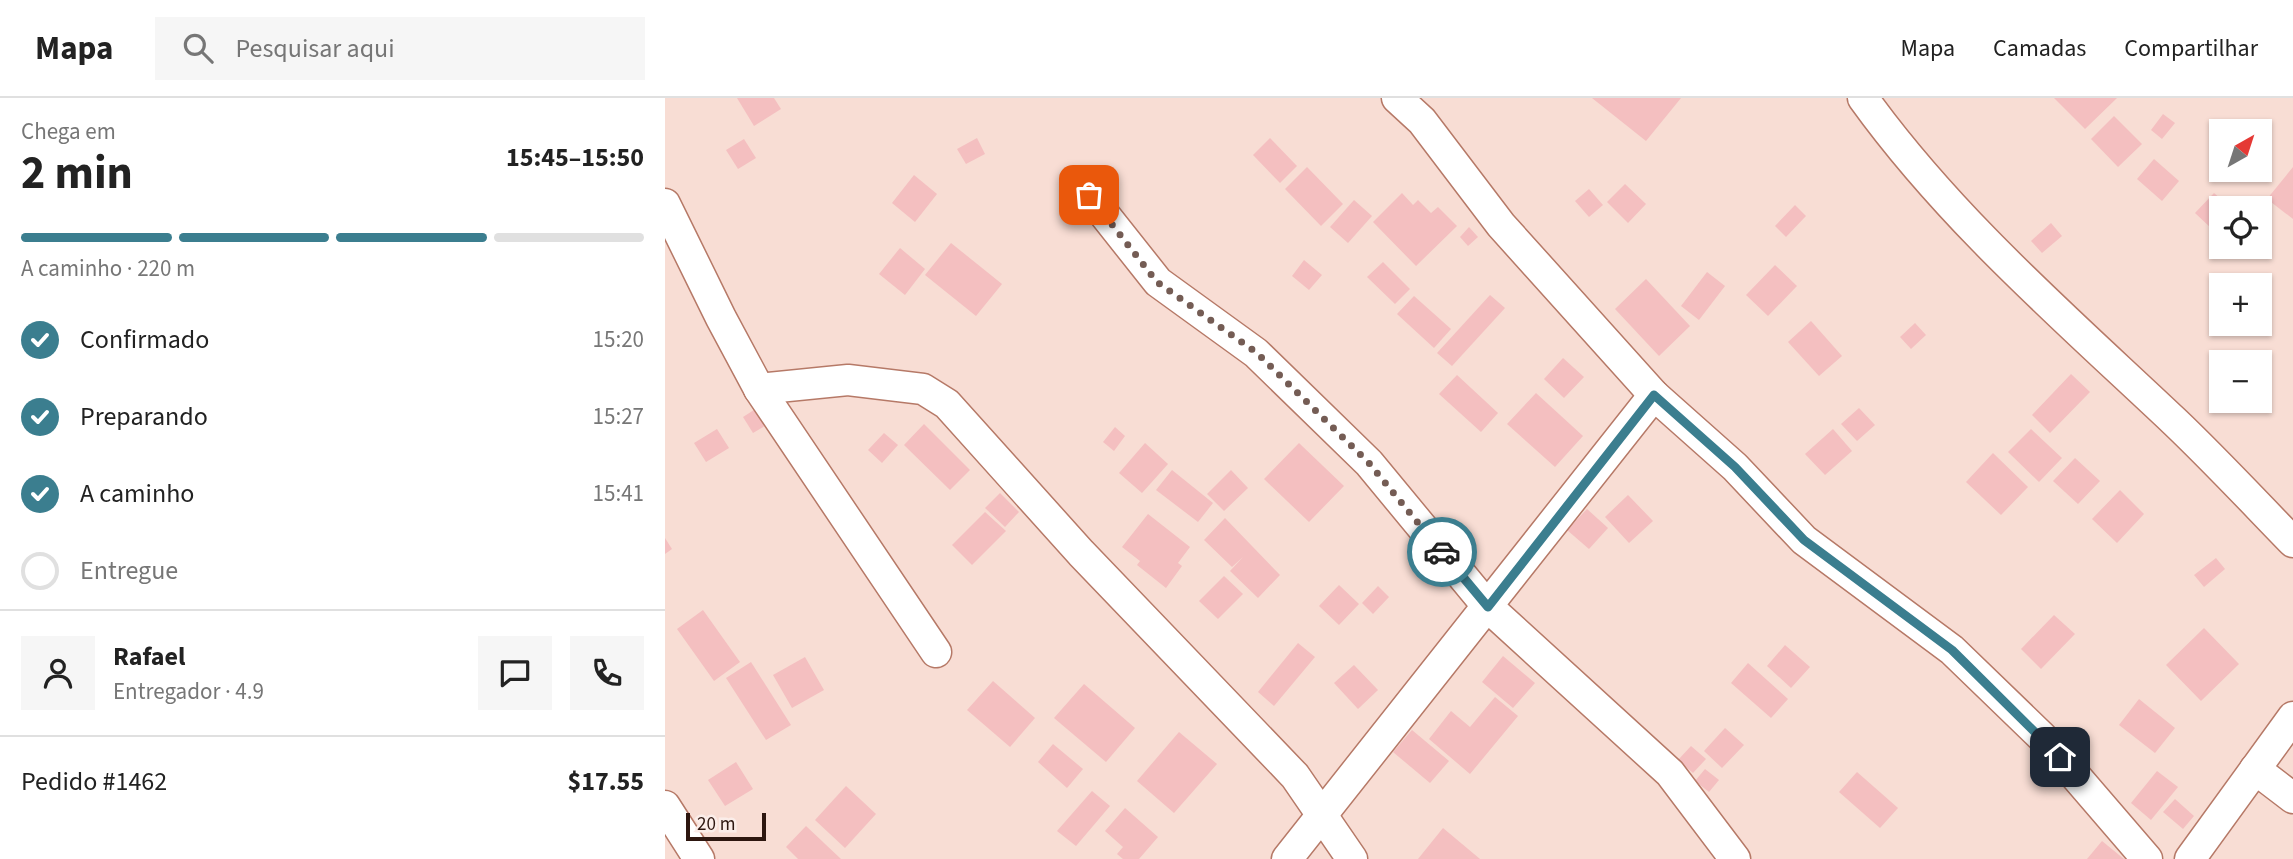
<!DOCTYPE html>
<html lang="pt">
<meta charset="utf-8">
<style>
body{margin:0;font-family:"Source Sans 3",sans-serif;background:#f6f6f6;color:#222;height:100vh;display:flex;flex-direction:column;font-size:26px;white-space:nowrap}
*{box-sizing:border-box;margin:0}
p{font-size:23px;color:#767676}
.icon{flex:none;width:38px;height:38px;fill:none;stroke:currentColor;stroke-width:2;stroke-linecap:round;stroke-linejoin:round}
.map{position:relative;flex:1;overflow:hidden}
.drawer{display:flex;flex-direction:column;background:#fff;width:665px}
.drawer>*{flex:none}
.needle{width:46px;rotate:39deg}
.buttons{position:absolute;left:1544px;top:21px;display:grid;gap:14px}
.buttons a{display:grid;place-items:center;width:63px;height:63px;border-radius:0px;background:#fff;box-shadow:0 2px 5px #0004;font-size:35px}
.scale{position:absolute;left:21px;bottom:18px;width:80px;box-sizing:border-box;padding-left:7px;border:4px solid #2d160f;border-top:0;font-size:19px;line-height:24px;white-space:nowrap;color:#2d160f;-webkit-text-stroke:5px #fbede9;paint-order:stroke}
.pin{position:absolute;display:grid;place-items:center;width:60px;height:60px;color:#fff;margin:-30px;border-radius:14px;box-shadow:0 4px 10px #0006}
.courier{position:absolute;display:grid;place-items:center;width:70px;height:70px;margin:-35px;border:5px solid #3b7e8f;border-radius:50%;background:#fff;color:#222;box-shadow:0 2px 9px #0007}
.overview em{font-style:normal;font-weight:700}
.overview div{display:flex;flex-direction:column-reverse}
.overview{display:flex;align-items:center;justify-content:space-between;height:119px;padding:0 21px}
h1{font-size:46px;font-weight:700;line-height:52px}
.bar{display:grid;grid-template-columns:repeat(4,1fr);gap:10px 7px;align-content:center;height:84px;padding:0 21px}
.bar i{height:9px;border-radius:5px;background:#e0e0e0}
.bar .active{background:#3b7e8f}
.bar p{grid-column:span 4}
.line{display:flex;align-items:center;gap:18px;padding:0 21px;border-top:2px solid #e0e0e0}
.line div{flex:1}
.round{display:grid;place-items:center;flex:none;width:74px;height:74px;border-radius:0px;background:#f6f6f6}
ol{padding:0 21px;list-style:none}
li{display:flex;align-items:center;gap:21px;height:77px}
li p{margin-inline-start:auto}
li .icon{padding:7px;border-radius:50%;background:#3b7e8f;color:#fff;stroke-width:4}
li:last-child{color:#767676}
li i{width:38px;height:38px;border:4px solid #e0e0e0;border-radius:50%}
header{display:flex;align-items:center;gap:42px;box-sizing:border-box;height:98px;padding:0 35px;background:#fff;border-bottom:2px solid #e0e0e0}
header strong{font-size:33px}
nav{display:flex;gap:38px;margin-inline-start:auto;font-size:24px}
.search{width:490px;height:63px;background:#f6f6f6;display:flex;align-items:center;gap:18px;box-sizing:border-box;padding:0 24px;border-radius:0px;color:#767676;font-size:26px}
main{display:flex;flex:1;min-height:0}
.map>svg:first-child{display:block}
</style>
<header>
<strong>Mapa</strong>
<div class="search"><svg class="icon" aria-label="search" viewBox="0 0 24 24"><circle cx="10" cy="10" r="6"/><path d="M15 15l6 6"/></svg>Pesquisar aqui</div>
<nav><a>Mapa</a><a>Camadas</a><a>Compartilhar</a></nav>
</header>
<main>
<section class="drawer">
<div class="overview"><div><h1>2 min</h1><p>Chega em</p></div><em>15:45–15:50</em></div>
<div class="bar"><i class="active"></i><i class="active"></i><i class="active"></i><i></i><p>A caminho · 220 m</p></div>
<ol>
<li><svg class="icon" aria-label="check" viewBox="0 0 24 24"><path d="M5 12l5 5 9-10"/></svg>Confirmado<p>15:20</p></li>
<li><svg class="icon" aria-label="check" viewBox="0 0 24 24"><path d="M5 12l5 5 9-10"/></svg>Preparando<p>15:27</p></li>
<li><svg class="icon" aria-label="check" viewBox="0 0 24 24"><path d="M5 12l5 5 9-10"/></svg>A caminho<p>15:41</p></li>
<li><i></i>Entregue</li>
</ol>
<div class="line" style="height:126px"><a class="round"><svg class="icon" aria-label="person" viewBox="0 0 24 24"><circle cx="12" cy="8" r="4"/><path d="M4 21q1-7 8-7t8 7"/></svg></a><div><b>Rafael</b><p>Entregador · 4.9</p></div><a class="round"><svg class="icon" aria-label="chat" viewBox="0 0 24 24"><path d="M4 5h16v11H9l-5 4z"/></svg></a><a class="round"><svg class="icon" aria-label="phone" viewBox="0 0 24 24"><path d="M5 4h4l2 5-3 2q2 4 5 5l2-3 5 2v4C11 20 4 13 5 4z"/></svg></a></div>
<div class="line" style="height:91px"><div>Pedido #1462</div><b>$17.55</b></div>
</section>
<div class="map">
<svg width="1628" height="761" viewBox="0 0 1628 761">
<rect width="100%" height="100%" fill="#f8ddd4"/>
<g fill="#f4bfc0">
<path d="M 72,0 L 109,0 L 116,11 L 89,28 Z"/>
<path d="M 927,0 L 1016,0 L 981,43 Z"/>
<path d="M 1389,0 L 1452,0 L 1420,31 Z"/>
<path d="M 1498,16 L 1510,25 L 1497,41 L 1486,32 Z"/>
<path d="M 1449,18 L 1477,46 L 1453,69 L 1426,41 Z"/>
<path d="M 312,40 L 320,56 L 301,66 L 292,51 Z"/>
<path d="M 605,40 L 632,68 L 615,85 L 588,57 Z"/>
<path d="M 79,41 L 91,60 L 73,71 L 61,52 Z"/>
<path d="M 1489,61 L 1514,83 L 1497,103 L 1472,81 Z"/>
<path d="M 642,69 L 678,106 L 656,128 L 620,91 Z"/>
<path d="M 1628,69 L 1628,121 L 1602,101 Z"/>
<path d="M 249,77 L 272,96 L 250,124 L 227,105 Z"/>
<path d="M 960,86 L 981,106 L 963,125 L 942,104 Z"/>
<path d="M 924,91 L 938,107 L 924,119 L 910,103 Z"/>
<path d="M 737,95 L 748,107 L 753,102 L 766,115 L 773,109 L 792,128 L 751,168 L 708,124 Z"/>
<path d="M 1549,95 L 1566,110 L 1556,110 L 1556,119 L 1546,130 L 1530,115 Z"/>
<path d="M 689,102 L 707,118 L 683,145 L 665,129 Z"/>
<path d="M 1130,107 L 1141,118 L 1121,139 L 1110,128 Z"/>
<path d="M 1386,125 L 1397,138 L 1377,155 L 1366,143 Z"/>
<path d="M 804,129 L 813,139 L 803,148 L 795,139 Z"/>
<path d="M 286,145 L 337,186 L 311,218 L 260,177 Z"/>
<path d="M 235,150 L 260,171 L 240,197 L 214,176 Z"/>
<path d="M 639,162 L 657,177 L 644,192 L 627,178 Z"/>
<path d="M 718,164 L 745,191 L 730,206 L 702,179 Z"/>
<path d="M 1110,167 L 1132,188 L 1103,218 L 1081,197 Z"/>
<path d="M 1042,174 L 1060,188 L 1034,222 L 1016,208 Z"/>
<path d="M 981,181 L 1025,228 L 994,258 L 950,211 Z"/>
<path d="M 825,197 L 840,210 L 787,268 L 772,255 Z"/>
<path d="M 749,198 L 786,231 L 769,250 L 732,216 Z"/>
<path d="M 1146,223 L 1177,258 L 1154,278 L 1123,244 Z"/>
<path d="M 1250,225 L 1261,237 L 1246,251 L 1235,239 Z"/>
<path d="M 898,260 L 919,279 L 899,300 L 879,281 Z"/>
<path d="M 1406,276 L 1425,294 L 1385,335 L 1367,317 Z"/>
<path d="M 792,277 L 833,315 L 816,334 L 774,296 Z"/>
<path d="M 871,295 L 918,338 L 890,369 L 842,326 Z"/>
<path d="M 92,310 L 103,326 L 88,335 L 78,319 Z"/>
<path d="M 1194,310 L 1210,327 L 1192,343 L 1176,326 Z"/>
<path d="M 259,326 L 305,372 L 285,392 L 239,347 Z"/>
<path d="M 450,329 L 460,338 L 449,353 L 438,344 Z"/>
<path d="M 52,331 L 64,350 L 41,364 L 29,345 Z"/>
<path d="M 1168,331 L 1187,353 L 1160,377 L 1140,356 Z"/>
<path d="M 1366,331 L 1397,360 L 1374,384 L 1343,354 Z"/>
<path d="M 219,335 L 233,347 L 217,365 L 203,352 Z"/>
<path d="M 480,345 L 503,366 L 477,395 L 454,375 Z"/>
<path d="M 634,345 L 679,388 L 644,424 L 599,381 Z"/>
<path d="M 1328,355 L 1363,389 L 1336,417 L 1301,384 Z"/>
<path d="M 1410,360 L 1435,383 L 1413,406 L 1388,383 Z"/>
<path d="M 507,372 L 548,405 L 533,424 L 491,392 Z"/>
<path d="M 566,372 L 583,390 L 559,413 L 542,396 Z"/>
<path d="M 1455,392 L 1479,416 L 1452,445 L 1427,421 Z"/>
<path d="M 335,395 L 354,414 L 340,429 L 320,410 Z"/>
<path d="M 963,397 L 988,423 L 964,445 L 940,419 Z"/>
<path d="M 922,411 L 943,430 L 924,451 L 902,432 Z"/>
<path d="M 320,414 L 341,433 L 307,467 L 287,447 Z"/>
<path d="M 483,416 L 525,449 L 513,465 L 517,468 L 501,490 L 472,467 L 475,463 L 457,449 Z"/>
<path d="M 560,420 L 615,477 L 593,500 L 565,473 L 578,459 L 567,469 L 539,442 Z"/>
<path d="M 0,440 L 7,451 L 0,456 Z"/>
<path d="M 1551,460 L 1560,471 L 1539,489 L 1529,477 Z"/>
<path d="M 559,478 L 578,496 L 553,521 L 534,503 Z"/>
<path d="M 674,487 L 694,506 L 674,527 L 654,508 Z"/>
<path d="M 713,488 L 724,499 L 708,516 L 697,505 Z"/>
<path d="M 38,512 L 75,564 L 49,583 L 12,531 Z"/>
<path d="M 1389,517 L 1410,536 L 1376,571 L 1356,551 Z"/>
<path d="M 1539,530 L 1574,566 L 1536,603 L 1501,567 Z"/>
<path d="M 633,545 L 650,559 L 609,608 L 593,594 Z"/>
<path d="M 1120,547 L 1145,569 L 1126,590 L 1102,568 Z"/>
<path d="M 838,558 L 870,585 L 848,610 L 817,584 Z"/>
<path d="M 140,559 L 159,592 L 127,610 L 108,577 Z"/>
<path d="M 86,564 L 126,627 L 101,642 L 61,580 Z"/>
<path d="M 1083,565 L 1123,601 L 1106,620 L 1066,585 Z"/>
<path d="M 689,567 L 713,592 L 693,611 L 669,585 Z"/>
<path d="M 328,583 L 370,620 L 345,649 L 302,612 Z"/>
<path d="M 419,586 L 470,630 L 441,664 L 389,620 Z"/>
<path d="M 830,599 L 853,618 L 805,676 L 764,641 L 786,613 L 805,629 Z"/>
<path d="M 1474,601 L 1510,630 L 1490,655 L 1454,627 Z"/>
<path d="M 1060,630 L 1079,647 L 1057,670 L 1039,653 Z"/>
<path d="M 747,632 L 784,663 L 765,685 L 728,654 Z"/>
<path d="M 514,634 L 552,666 L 509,715 L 472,683 Z"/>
<path d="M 388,646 L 418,671 L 402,690 L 373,664 Z"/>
<path d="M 1026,648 L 1041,661 L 1028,675 L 1013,662 Z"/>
<path d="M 71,664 L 88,691 L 60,708 L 43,682 Z"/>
<path d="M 1040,671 L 1054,682 L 1044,694 L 1030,683 Z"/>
<path d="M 1492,673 L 1513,689 L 1486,722 L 1466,705 Z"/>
<path d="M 1192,674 L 1233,710 L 1215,730 L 1174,694 Z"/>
<path d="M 181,688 L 211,716 L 180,750 L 150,722 Z"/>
<path d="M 427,693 L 445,708 L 411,748 L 392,733 Z"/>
<path d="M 1510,701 L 1529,718 L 1518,731 L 1498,714 Z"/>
<path d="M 460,710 L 493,739 L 474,761 L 458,761 L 452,756 L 458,749 L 440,733 Z"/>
<path d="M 141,728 L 176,761 L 133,761 L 121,749 Z"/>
<path d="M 778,730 L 815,761 L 753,761 Z"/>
<path d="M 1437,743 L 1459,761 L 1422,761 Z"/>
</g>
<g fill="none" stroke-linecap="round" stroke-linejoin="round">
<defs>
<g id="minor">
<path d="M 732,0 L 757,23 L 836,127 L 989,297 L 1070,369 L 1139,442 L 1287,552 L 1377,639 L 1482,761"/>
<path d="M 1198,0 C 1285,121 1401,221 1509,323 C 1550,362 1589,404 1628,444"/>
<path d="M 424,97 L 493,184 L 591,255 L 704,365 L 823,509 L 1005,675 L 1070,761"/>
<path d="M 0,106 L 56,220 L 94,291 L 271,554"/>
<path d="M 94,291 L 183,282 L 258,291 L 282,306 L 416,455 L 630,678 L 687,761"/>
<path d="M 1590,671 L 1628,700"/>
<path d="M 0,708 L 34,761"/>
<path d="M 622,761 L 989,297"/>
<path d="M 1525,761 L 1628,619"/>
</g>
</defs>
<use href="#minor" stroke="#b67967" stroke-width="33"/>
<use href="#minor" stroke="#fff" stroke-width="30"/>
</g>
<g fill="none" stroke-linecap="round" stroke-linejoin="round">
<path stroke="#745c54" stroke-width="7" stroke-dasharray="0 12.6" d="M 424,97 L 492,184 L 592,255 L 704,365 L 777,454"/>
<path stroke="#3b7e8f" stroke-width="9" d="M 777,454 L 823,509 L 989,297 L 1070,369 L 1139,442 L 1287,552 L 1395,659"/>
</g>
</svg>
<div class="buttons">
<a><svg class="needle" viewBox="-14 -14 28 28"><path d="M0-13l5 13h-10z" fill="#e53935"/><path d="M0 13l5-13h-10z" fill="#767676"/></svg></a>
<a><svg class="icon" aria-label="locate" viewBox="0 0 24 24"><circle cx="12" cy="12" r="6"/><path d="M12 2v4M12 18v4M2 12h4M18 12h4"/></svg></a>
<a>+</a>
<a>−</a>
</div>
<div class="scale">20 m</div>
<div class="pin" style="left:424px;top:97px;background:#ea580c"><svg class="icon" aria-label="bag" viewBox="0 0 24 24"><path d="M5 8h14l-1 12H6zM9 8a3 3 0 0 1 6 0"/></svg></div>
<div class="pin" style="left:1395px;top:659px;background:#1f2937"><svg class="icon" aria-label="home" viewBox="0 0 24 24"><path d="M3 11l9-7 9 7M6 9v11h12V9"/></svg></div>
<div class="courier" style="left:777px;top:454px"><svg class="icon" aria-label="car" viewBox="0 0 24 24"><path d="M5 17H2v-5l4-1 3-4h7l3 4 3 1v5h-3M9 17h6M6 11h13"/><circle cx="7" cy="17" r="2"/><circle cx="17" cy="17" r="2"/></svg></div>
</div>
</main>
